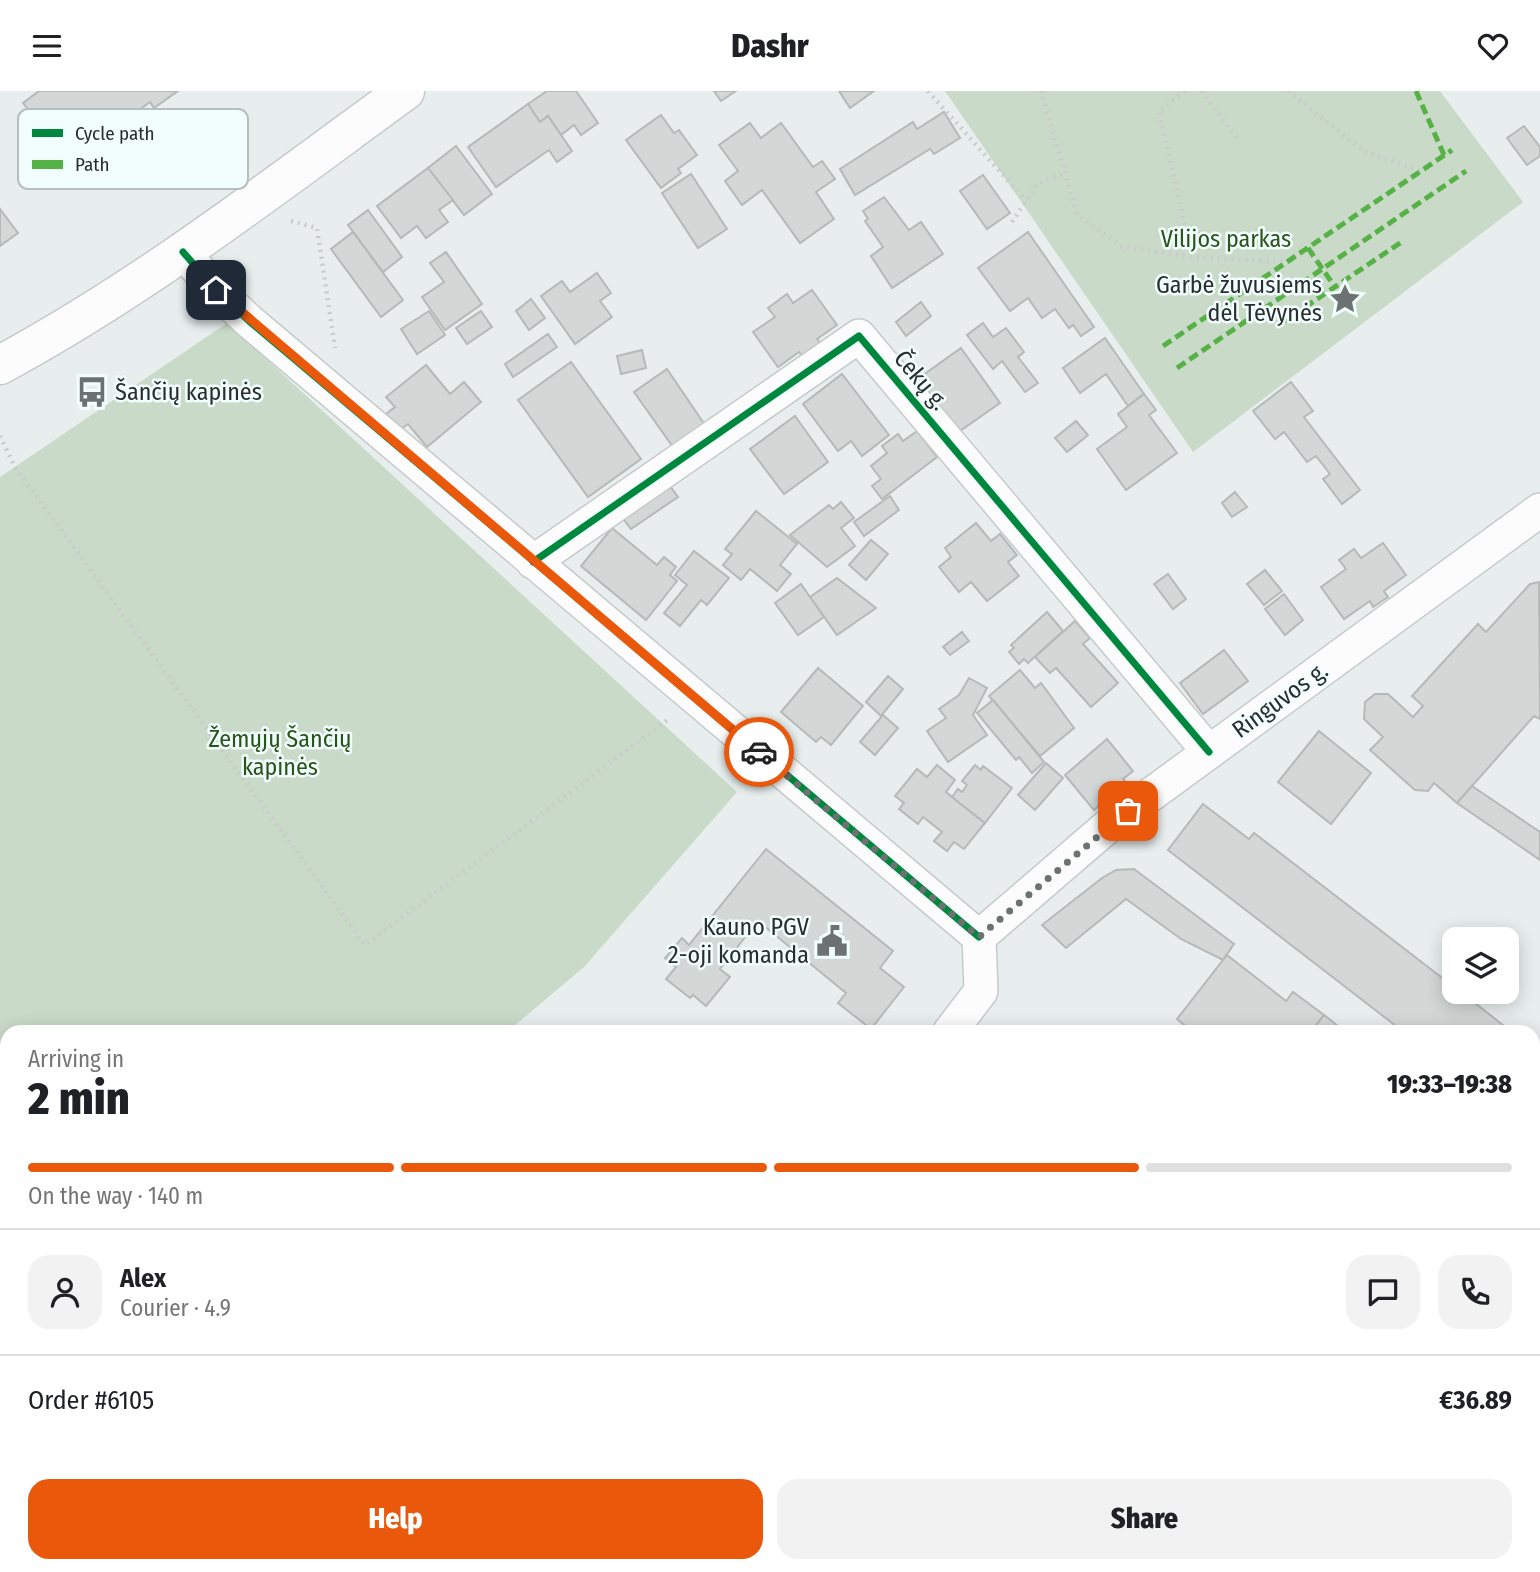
<!DOCTYPE html>
<meta charset="utf-8">
<style>
body{margin:0;font-family:"Fira Sans Condensed",sans-serif;background:#f2f2f2;color:#202124;height:100vh;display:flex;flex-direction:column;font-size:26px;white-space:nowrap}
*{box-sizing:border-box;margin:0}
p{font-size:23px;color:#757577}
.icon{flex:none;width:38px;height:38px;fill:none;stroke:currentColor;stroke-width:2;stroke-linecap:round;stroke-linejoin:round}
.map{position:relative;flex:1;overflow:hidden}
.sheet{position:absolute;left:0px;top:934px;width:1540px;height:548px;display:flex;flex-direction:column;background:#fff;border-radius:21px 21px 0 0;box-shadow:0 4px 18px #0003}
.sheet>*{flex:none}
.controls{position:absolute;left:1442px;top:836px;display:grid;gap:14px}
.controls a{display:grid;place-items:center;width:77px;height:77px;border-radius:14px;background:#fff;box-shadow:0 4px 18px #0003;font-size:35px}
.pin{position:absolute;display:grid;place-items:center;width:60px;height:60px;color:#fff;margin:-30px;border-radius:14px;box-shadow:0 4px 10px #0006}
.courier{position:absolute;display:grid;place-items:center;width:70px;height:70px;margin:-35px;border:5px solid #ea580c;border-radius:50%;background:#fff;color:#222;box-shadow:0 2px 9px #0007}
.summary em{font-style:normal;font-weight:800}
.summary div{display:flex;flex-direction:column-reverse}
.summary{display:flex;align-items:center;justify-content:space-between;height:119px;padding:0 28px}
h1{font-size:46px;font-weight:800;line-height:52px}
.bar{display:grid;grid-template-columns:repeat(4,1fr);gap:10px 7px;align-content:center;height:84px;padding:0 28px}
.bar i{height:9px;border-radius:5px;background:#e0e0e0}
.bar .on{background:#ea580c}
.bar p{grid-column:span 4}
.line{display:flex;align-items:center;gap:18px;padding:0 28px;border-top:2px solid #e0e0e0}
.line div{flex:1}
.round{display:grid;place-items:center;flex:none;width:74px;height:74px;border-radius:21px;background:#f2f2f2}
.primary-button{display:flex;gap:14px;margin-top:auto;padding:14px 28px}
.primary-button a{flex:1;height:80px;border-radius:21px;background:#ea580c;color:#fff;font-size:28px;font-weight:800;line-height:80px;text-align:center}
.primary-button a+a{background:#f2f2f2;color:#202124}
header{display:flex;justify-content:space-between;align-items:center;height:91px;padding:0 28px;background:#fff;font-size:32px;font-weight:800}
.map>svg:first-child{display:block}
</style>
<header><svg class="icon" aria-label="menu" viewBox="0 0 24 24"><path d="M4 6h16M4 12h16M4 18h16"/></svg>Dashr<svg class="icon" aria-label="heart" viewBox="0 0 24 24"><path d="M12 20l-8-8c-3-5 5-10 8-4 3-6 11-1 8 4z"/></svg></header>
<div class="map">
<svg width="1540" height="1481" viewBox="0 0 1540 1481">
<rect width="100%" height="100%" fill="#e8eeee"/>
<g fill="#cadac8">
<path d="M 945,0 L 1440,0 L 1523,111 L 1193,361 Z"/>
<path d="M 227,232 L 737,701 L 584,876 L 507,941 L 7,942 L 7,1420 L 0,1415 L 0,386 Z"/>
<path d="M 90,1475 L 495,1475 L 501,1481 L 98,1481 Z"/>
</g>
<path fill="#c7dbf5" d="M 0,1415 L 7,1420 L 7,1475 L 90,1475 L 98,1481 L 16,1481 L 0,1472 Z"/>
<g fill="#d3d7d6" stroke="#b5bab9" stroke-width="2">
<path d="M 39,0 L 178,0 L 154,17 L 150,11 L 77,65 L 52,31 L 43,38 L 23,12 Z"/>
<path d="M 547,0 L 576,0 L 598,32 L 581,44 L 574,34 L 561,44 L 548,25 L 540,31 L 528,13 Z"/>
<path d="M 714,0 L 736,0 L 721,10 Z"/>
<path d="M 839,0 L 874,0 L 850,17 Z"/>
<path d="M 528,13 L 540,31 L 548,25 L 572,60 L 557,71 L 549,59 L 496,96 L 468,56 Z"/>
<path d="M 944,21 L 960,47 L 934,63 L 930,58 L 855,104 L 840,78 L 913,31 L 917,38 Z"/>
<path d="M 661,24 L 674,42 L 679,39 L 697,64 L 678,78 L 681,82 L 661,97 L 626,49 Z"/>
<path d="M 750,32 L 761,47 L 781,32 L 813,76 L 822,70 L 835,88 L 816,101 L 834,128 L 800,152 L 762,99 L 742,114 L 725,90 L 738,80 L 719,54 Z"/>
<path d="M 1524,35 L 1540,56 L 1540,65 L 1527,74 L 1507,47 Z"/>
<path d="M 456,55 L 492,103 L 464,124 L 428,77 Z"/>
<path d="M 428,77 L 453,109 L 439,119 L 448,131 L 426,147 L 417,135 L 401,147 L 377,115 Z"/>
<path d="M 691,83 L 727,138 L 698,157 L 662,102 Z"/>
<path d="M 983,84 L 1010,122 L 987,138 L 960,100 Z"/>
<path d="M 884,106 L 909,139 L 921,131 L 943,163 L 892,197 L 871,165 L 883,156 L 865,130 L 868,128 L 863,120 Z"/>
<path d="M 0,118 L 18,142 L 0,155 Z"/>
<path d="M 368,119 L 402,166 L 383,181 L 348,134 Z"/>
<path d="M 353,141 L 403,209 L 381,226 L 331,158 Z"/>
<path d="M 1028,141 L 1094,236 L 1081,245 L 1073,234 L 1069,237 L 1055,218 L 1042,227 L 1028,207 L 1010,220 L 978,177 Z"/>
<path d="M 446,161 L 482,213 L 445,239 L 422,206 L 444,191 L 430,172 Z"/>
<path d="M 597,182 L 611,202 L 600,210 L 612,226 L 575,253 L 541,205 L 562,190 L 570,201 Z"/>
<path d="M 812,199 L 837,234 L 817,248 L 822,254 L 804,267 L 799,261 L 778,276 L 753,241 L 775,226 L 768,217 L 787,203 L 793,212 Z"/>
<path d="M 531,208 L 545,227 L 529,239 L 516,220 Z"/>
<path d="M 921,211 L 931,225 L 906,245 L 896,231 Z"/>
<path d="M 429,220 L 445,244 L 417,263 L 401,238 Z"/>
<path d="M 481,220 L 492,236 L 467,253 L 456,237 Z"/>
<path d="M 983,232 L 993,246 L 1006,237 L 1024,261 L 1018,266 L 1038,292 L 1025,301 L 1002,270 L 993,278 L 967,244 Z"/>
<path d="M 548,243 L 557,256 L 513,286 L 505,273 Z"/>
<path d="M 1105,247 L 1144,303 L 1128,315 L 1106,283 L 1080,302 L 1063,277 Z"/>
<path d="M 961,257 L 1000,312 L 957,342 L 919,287 Z"/>
<path d="M 642,259 L 646,277 L 621,283 L 617,265 Z"/>
<path d="M 571,271 L 641,368 L 588,406 L 518,309 Z"/>
<path d="M 426,274 L 450,303 L 464,291 L 481,311 L 427,356 L 408,333 L 400,339 L 386,323 L 395,316 L 386,306 Z"/>
<path d="M 667,278 L 705,334 L 673,356 L 634,301 Z"/>
<path d="M 842,283 L 889,344 L 862,365 L 851,350 L 838,360 L 803,313 Z"/>
<path d="M 1291,291 L 1313,320 L 1304,326 L 1360,399 L 1342,413 L 1323,388 L 1330,383 L 1316,365 L 1307,371 L 1284,341 L 1275,348 L 1253,320 Z"/>
<path d="M 1144,303 L 1156,319 L 1149,324 L 1177,362 L 1126,399 L 1097,358 L 1127,336 L 1118,323 Z"/>
<path d="M 795,325 L 828,371 L 784,403 L 750,358 Z"/>
<path d="M 1076,330 L 1088,344 L 1067,361 L 1055,347 Z"/>
<path d="M 917,340 L 937,366 L 882,408 L 872,395 L 881,388 L 871,375 L 887,362 L 882,355 L 898,343 L 903,350 Z"/>
<path d="M 667,391 L 678,406 L 631,438 L 620,424 Z"/>
<path d="M 1235,401 L 1247,416 L 1232,426 L 1222,412 Z"/>
<path d="M 890,405 L 899,419 L 864,445 L 854,431 Z"/>
<path d="M 841,411 L 854,427 L 841,437 L 855,455 L 827,476 L 790,444 L 829,414 L 833,418 Z"/>
<path d="M 756,420 L 797,453 L 780,474 L 791,483 L 777,500 L 750,478 L 741,489 L 723,474 L 732,463 L 725,458 Z"/>
<path d="M 976,432 L 991,450 L 1000,443 L 1017,464 L 1008,471 L 1019,485 L 987,510 L 971,491 L 959,501 L 939,476 L 951,466 L 945,457 Z"/>
<path d="M 612,437 L 657,474 L 664,466 L 676,476 L 670,484 L 677,490 L 646,529 L 581,475 Z"/>
<path d="M 871,449 L 888,463 L 866,489 L 849,474 Z"/>
<path d="M 1383,452 L 1406,484 L 1384,500 L 1388,506 L 1373,516 L 1370,510 L 1344,528 L 1321,496 L 1346,478 L 1339,469 L 1354,458 L 1361,467 Z"/>
<path d="M 694,460 L 729,487 L 707,514 L 701,509 L 680,535 L 664,522 L 687,494 L 675,484 Z"/>
<path d="M 1265,479 L 1282,500 L 1264,514 L 1247,493 Z"/>
<path d="M 1168,483 L 1186,508 L 1173,518 L 1154,493 Z"/>
<path d="M 837,487 L 876,517 L 837,544 L 810,506 Z"/>
<path d="M 1539,491 L 1540,628 L 1534,625 L 1457,712 L 1434,692 L 1428,700 L 1415,699 L 1370,659 L 1383,646 L 1364,628 L 1365,611 L 1375,603 L 1388,603 L 1413,626 L 1423,615 L 1412,605 L 1478,533 L 1486,541 L 1530,493 Z"/>
<path d="M 801,493 L 824,526 L 798,544 L 775,512 Z"/>
<path d="M 1284,503 L 1303,529 L 1285,544 L 1265,518 Z"/>
<path d="M 1047,521 L 1063,540 L 1028,572 L 1024,568 L 1019,573 L 1009,561 L 1014,557 L 1011,554 Z"/>
<path d="M 1075,530 L 1090,547 L 1083,553 L 1118,592 L 1091,616 L 1056,577 L 1050,582 L 1035,566 Z"/>
<path d="M 962,541 L 969,550 L 950,564 L 943,556 Z"/>
<path d="M 1224,559 L 1248,590 L 1203,623 L 1180,592 Z"/>
<path d="M 818,577 L 863,615 L 831,654 L 821,646 L 816,651 L 781,621 Z"/>
<path d="M 1020,579 L 1035,597 L 1041,592 L 1074,637 L 1040,665 L 989,605 Z"/>
<path d="M 888,585 L 903,598 L 881,625 L 866,611 Z"/>
<path d="M 969,587 L 987,597 L 973,624 L 987,644 L 948,671 L 927,640 L 946,627 L 939,618 L 959,604 Z"/>
<path d="M 993,609 L 1044,671 L 1032,682 L 1019,666 L 1016,669 L 977,622 Z"/>
<path d="M 883,624 L 898,637 L 875,664 L 860,651 Z"/>
<path d="M 1319,640 L 1371,682 L 1331,733 L 1278,691 Z"/>
<path d="M 1107,648 L 1133,680 L 1123,688 L 1126,691 L 1094,719 L 1065,684 Z"/>
<path d="M 1046,672 L 1063,687 L 1035,719 L 1018,704 Z"/>
<path d="M 937,674 L 955,689 L 946,701 L 985,732 L 964,758 L 954,751 L 947,760 L 934,750 L 942,741 L 923,726 L 918,733 L 899,718 L 904,712 L 895,705 L 917,678 L 927,686 Z"/>
<path d="M 975,674 L 981,679 L 983,675 L 1012,697 L 985,732 L 952,706 L 958,698 L 962,701 L 967,694 L 962,690 Z"/>
<path d="M 1472,695 L 1540,741 L 1540,769 L 1457,712 Z"/>
<path d="M 1203,713 L 1249,748 L 1254,742 L 1454,896 L 1454,901 L 1461,901 L 1513,942 L 1405,942 L 1168,759 Z"/>
<path d="M 766,758 L 893,860 L 880,877 L 904,896 L 871,938 L 838,912 L 846,902 L 758,830 L 720,878 L 730,886 L 706,915 L 693,904 L 690,907 L 666,888 L 676,876 L 665,867 L 682,847 L 689,854 Z"/>
<path d="M 1134,778 L 1234,853 L 1223,869 L 1181,848 L 1126,808 L 1066,857 L 1042,834 L 1102,787 L 1116,779 Z"/>
<path d="M 1227,864 L 1286,910 L 1293,901 L 1324,924 L 1310,942 L 1194,942 L 1177,928 Z"/>
<path d="M 1324,924 L 1347,942 L 1310,942 Z"/>
<path d="M 1533,957 L 1540,962 L 1540,1046 L 1533,1040 Z"/>
<path d="M 1533,1083 L 1540,1088 L 1540,1155 L 1533,1150 Z"/>
<path d="M 1540,1160 L 1540,1217 L 1533,1211 L 1533,1169 Z"/>
<path d="M 1540,1271 L 1540,1330 L 1533,1325 L 1533,1281 Z"/>
<path d="M 1533,1364 L 1540,1369 L 1540,1406 L 1533,1415 Z"/>
<path d="M 664,1475 L 684,1475 L 679,1481 L 672,1481 Z"/>
<path d="M 722,1475 L 764,1475 L 771,1481 L 717,1481 Z"/>
<path d="M 1053,1475 L 1168,1475 L 1172,1481 L 1059,1481 Z"/>
<path d="M 1290,1475 L 1332,1475 L 1326,1481 L 1296,1481 Z"/>
</g>
<g fill="none" stroke-linecap="round" stroke-linejoin="round">
<defs>
<g id="street">
<path d="M 183,161 L 216,199 L 249,230 L 979,846"/>
<path d="M 533,471 L 859,245 L 1209,661"/>
<path d="M 979,846 L 1108,735 L 1540,419"/>
<path d="M 949,942 L 981,900 L 979,846"/>
<path d="M 0,1086 L 7,1094"/>
<path d="M 282,1475 L 285,1481"/>
<path d="M 903,1475 L 909,1481"/>
</g>
<path id="secondary" d="M 0,274 C 143,197 273,96 405,0"/>
</defs>
<use href="#street" stroke="#c5caca" stroke-width="36"/>
<use href="#secondary" stroke="#c5caca" stroke-width="41"/>
<g stroke="#c9cbcb" stroke-width="4.5" stroke-dasharray="2 5" stroke-linecap="butt">
<path d="M 928,0 L 1026,110"/>
<path d="M 1041,0 L 1077,123 L 1121,155 L 1192,166 L 1288,171"/>
<path d="M 1185,0 L 1159,20 L 1192,166"/>
<path d="M 1202,0 L 1238,49"/>
<path d="M 1288,0 L 1365,61 L 1421,80"/>
<path d="M 291,130 L 317,137 L 335,257"/>
<path d="M 1012,131 L 1038,92 L 1065,82"/>
<path d="M 0,345 L 15,376 L 365,854 L 670,627"/>
</g>
<use href="#street" stroke="#fcfcfc" stroke-width="33"/>
<use href="#secondary" stroke="#fcfcfc" stroke-width="38"/>
<g stroke="#56b246" stroke-width="5" stroke-dasharray="10 5" stroke-linecap="butt">
<path d="M 1416,0 L 1444,64"/>
<path d="M 1308,157 L 1335,196"/>
<path d="M 1280,233 L 1403,150"/>
<path d="M 1163,255 L 1452,59"/>
<path d="M 1177,277 L 1466,80"/>
<path d="M 0,1314 L 7,1320"/>
<path d="M 236,1475 L 245,1481"/>
</g>
<defs>
<g id="cycleway">
<path d="M 183,161 L 216,199 L 249,230 L 979,846"/>
<path d="M 533,471 L 859,245 L 1209,661"/>
</g>
</defs>
<use href="#cycleway" stroke="#f2fefe" stroke-width="11"/>
<use href="#cycleway" stroke="#00873e" stroke-width="7"/>
</g>
<g fill="none" stroke-linecap="round" stroke-linejoin="round">
<path stroke="#6c7171" stroke-width="7" stroke-dasharray="0 12.6" d="M 759,661 L 979,846 L 1128,720"/>
<path stroke="#ea580c" stroke-width="9" d="M 216,199 L 759,661"/>
</g>
<defs>
<symbol id="sight-bare" viewBox="-9 -9 18 18"><path d="M0-6L1.8-2.2L6-1.7L2.9 1.2L3.7 5.4L0 3.3L-3.7 5.4L-2.9 1.2L-6-1.7L-1.8-2.2Z" fill="#6c7171" stroke="#f2fefe" stroke-width="2.5" paint-order="stroke"/></symbol>
<symbol id="bus-bare" viewBox="-9 -9 18 18"><path d="M-5-6H5V4H4V6H2V4H-2V6H-4V4H-5ZM-3.5-4V0h7V-4ZM-3.5 1.2v1.5H-2V1.2ZM2 1.2v1.5H3.5V1.2Z" fill="#6c7171" stroke="#f2fefe" stroke-width="2.5" paint-order="stroke"/></symbol>
<symbol id="civic-bare" viewBox="-9 -9 18 18"><path d="M-.6-6.5H3V-4.5H.6V-3L4-1V1h2V6H-6V1h2V-1L-.6-3ZM-1.2 2.5V6h2.4V2.5Z" fill="#6c7171" stroke="#f2fefe" stroke-width="2.5" paint-order="stroke"/></symbol>
</defs>
<g fill-rule="evenodd">
<use href="#sight-bare" x="1323" y="186" width="44" height="44"/>
<use href="#bus-bare" x="70" y="279" width="44" height="44"/>
<use href="#civic-bare" x="810" y="828" width="44" height="44"/>
</g>
<g text-anchor="middle" dominant-baseline="central" stroke-width="5" stroke-linejoin="round" paint-order="stroke">
<g font-size="24" fill="#295518" stroke="#f2fefe">
<text x="1226" y="148">Vilijos parkas</text>
<text x="280" y="648">Žemųjų Šančių<tspan x="280" dy="28">kapinės</tspan></text>
</g>
<g font-size="24" fill="#292d2d" stroke="#f2fefe" text-anchor="end">
<text x="1322" y="194">Garbė žuvusiems<tspan x="1322" dy="28">dėl Tėvynės</tspan></text>
<text x="115" y="301" text-anchor="start">Šančių kapinės</text>
<text x="809" y="836">Kauno PGV<tspan x="809" dy="28">2-oji komanda</tspan></text>
</g>
<g font-size="24" fill="#292d2d" stroke="#f2fefe">
<text transform="translate(921 289) rotate(50)">Čekų g.</text>
<text transform="translate(1280 609) rotate(-36)">Ringuvos g.</text>
</g>
</g>
<rect x="18" y="18" width="230" height="80" rx="10" fill="#f2fefe" stroke="#b6bfbf" stroke-width="2"/>
<rect x="32" y="38" width="31" height="8" fill="#00873e"/>
<rect x="32" y="69" width="31" height="9" fill="#56b246"/>
<g font-size="19" fill="#292d2d">
<text x="75" y="49">Cycle path</text>
<text x="75" y="80">Path</text>
</g>
</svg>
<div class="controls">
<a><svg class="icon" aria-label="layers" viewBox="0 0 24 24"><path d="M12 4l9 5-9 5-9-5zM3 14l9 5 9-5"/></svg></a>
</div>
<div class="pin" style="left:1128px;top:720px;background:#ea580c"><svg class="icon" aria-label="bag" viewBox="0 0 24 24"><path d="M5 8h14l-1 12H6zM9 8a3 3 0 0 1 6 0"/></svg></div>
<div class="pin" style="left:216px;top:199px;background:#1f2937"><svg class="icon" aria-label="home" viewBox="0 0 24 24"><path d="M3 11l9-7 9 7M6 9v11h12V9"/></svg></div>
<div class="courier" style="left:759px;top:661px"><svg class="icon" aria-label="car" viewBox="0 0 24 24"><path d="M5 17H2v-5l4-1 3-4h7l3 4 3 1v5h-3M9 17h6M6 11h13"/><circle cx="7" cy="17" r="2"/><circle cx="17" cy="17" r="2"/></svg></div>
<section class="sheet">
<div class="summary"><div><h1>2 min</h1><p>Arriving in</p></div><em>19:33–19:38</em></div>
<div class="bar"><i class="on"></i><i class="on"></i><i class="on"></i><i></i><p>On the way · 140 m</p></div>
<div class="line" style="height:126px"><a class="round"><svg class="icon" aria-label="person" viewBox="0 0 24 24"><circle cx="12" cy="8" r="4"/><path d="M4 21q1-7 8-7t8 7"/></svg></a><div><b>Alex</b><p>Courier · 4.9</p></div><a class="round"><svg class="icon" aria-label="chat" viewBox="0 0 24 24"><path d="M4 5h16v11H9l-5 4z"/></svg></a><a class="round"><svg class="icon" aria-label="phone" viewBox="0 0 24 24"><path d="M5 4h4l2 5-3 2q2 4 5 5l2-3 5 2v4C11 20 4 13 5 4z"/></svg></a></div>
<div class="line" style="height:91px"><div>Order #6105</div><b>€36.89</b></div>
<div class="primary-button"><a>Help</a><a>Share</a></div>
</section>
</div>
